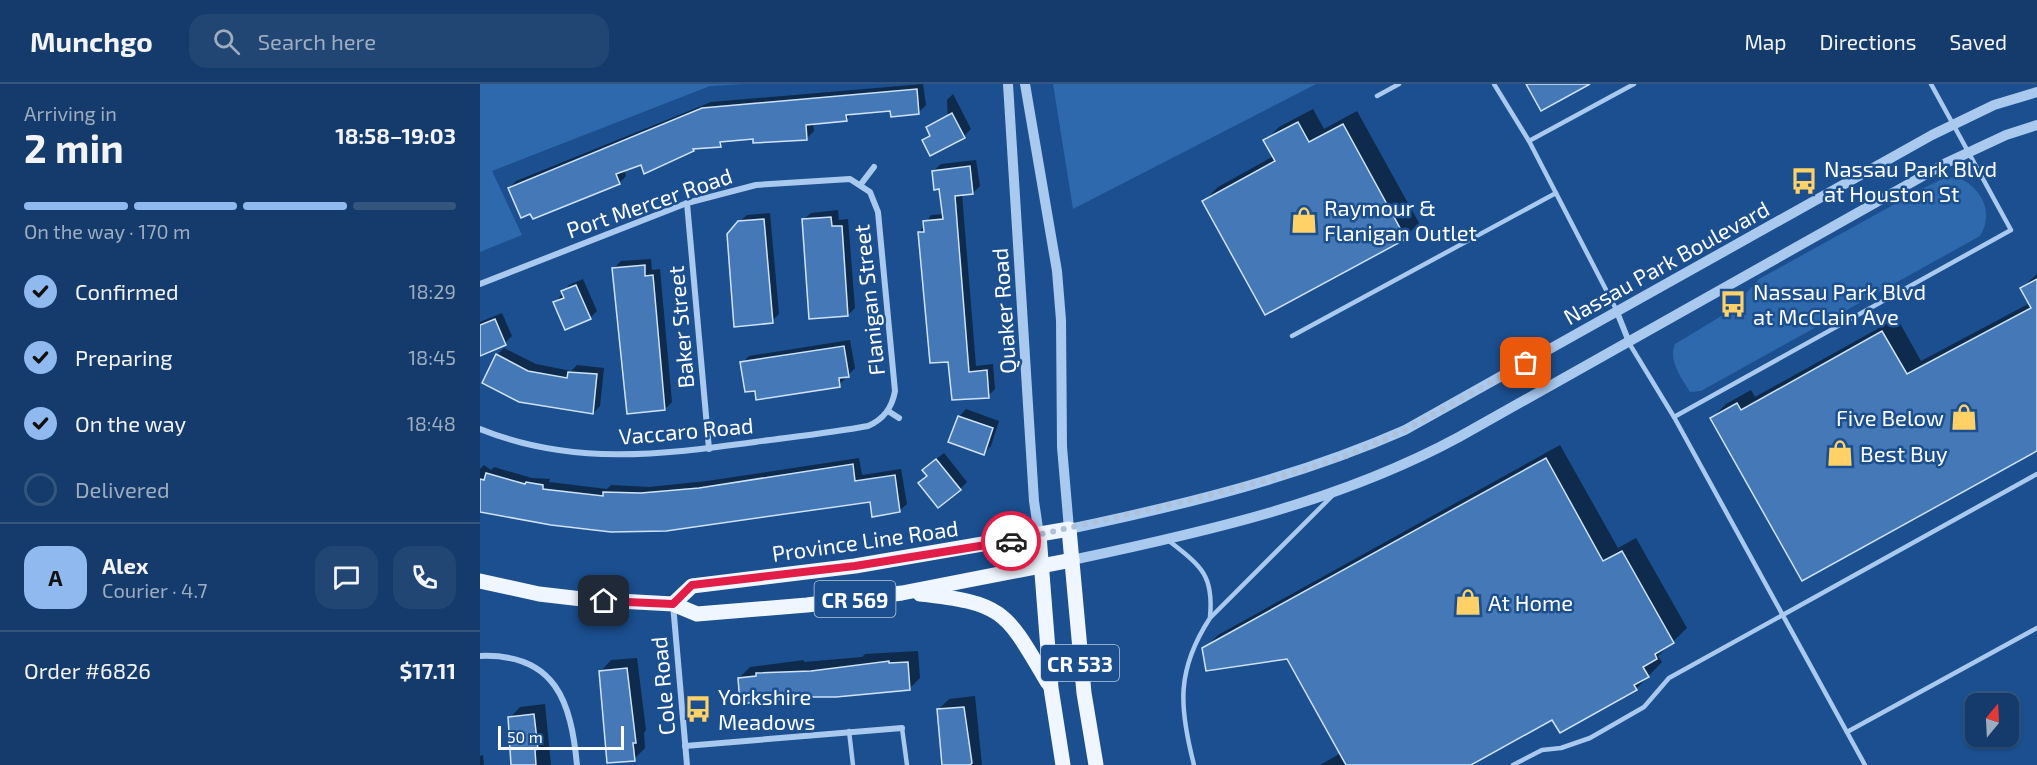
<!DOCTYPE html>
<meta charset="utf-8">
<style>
body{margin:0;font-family:"Exo 2",sans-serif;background:#214673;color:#f1f3f6;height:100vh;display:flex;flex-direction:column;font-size:22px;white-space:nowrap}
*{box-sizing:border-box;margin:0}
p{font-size:20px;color:#9dadc1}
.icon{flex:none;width:33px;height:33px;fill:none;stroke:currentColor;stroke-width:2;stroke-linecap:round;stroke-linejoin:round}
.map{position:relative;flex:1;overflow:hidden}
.sheet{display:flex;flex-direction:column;background:#143b6b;width:480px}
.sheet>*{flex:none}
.needle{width:39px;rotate:18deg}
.buttons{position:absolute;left:1485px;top:609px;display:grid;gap:12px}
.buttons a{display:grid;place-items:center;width:54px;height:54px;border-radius:12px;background:#143b6b;box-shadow:0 2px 4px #0004,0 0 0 2px #33557e;font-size:30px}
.scale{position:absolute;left:18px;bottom:15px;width:126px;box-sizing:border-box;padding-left:6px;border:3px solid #fff;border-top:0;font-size:16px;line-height:21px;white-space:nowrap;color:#fff;-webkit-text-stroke:4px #1b4f8f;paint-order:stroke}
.pin{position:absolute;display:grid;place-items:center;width:51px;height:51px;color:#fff;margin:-26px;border-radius:12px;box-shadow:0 3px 9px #0006}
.courier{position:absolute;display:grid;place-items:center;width:60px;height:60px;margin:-30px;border:4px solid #e11d48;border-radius:50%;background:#fff;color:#222;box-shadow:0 2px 8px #0007}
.summary em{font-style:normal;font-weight:700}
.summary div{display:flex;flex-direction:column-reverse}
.summary{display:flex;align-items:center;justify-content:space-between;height:102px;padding:0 24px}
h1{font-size:39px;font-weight:700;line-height:45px}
.bar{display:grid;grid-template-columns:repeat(4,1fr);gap:9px 6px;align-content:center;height:72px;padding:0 24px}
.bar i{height:8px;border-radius:4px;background:#33557e}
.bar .selected{background:#90b9f0}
.bar p{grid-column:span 4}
.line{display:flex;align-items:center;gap:15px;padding:0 24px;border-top:2px solid #33557e}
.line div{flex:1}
.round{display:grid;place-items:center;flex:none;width:63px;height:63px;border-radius:18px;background:#214673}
ol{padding:0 24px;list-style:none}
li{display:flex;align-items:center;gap:18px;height:66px}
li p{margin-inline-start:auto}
li .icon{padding:6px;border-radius:50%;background:#90b9f0;color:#111;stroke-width:4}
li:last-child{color:#9dadc1}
li i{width:33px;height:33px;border:3px solid #33557e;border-radius:50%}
header{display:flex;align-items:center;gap:36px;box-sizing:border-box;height:84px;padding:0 30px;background:#143b6b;border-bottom:2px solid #33557e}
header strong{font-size:28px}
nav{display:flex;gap:33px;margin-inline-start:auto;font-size:21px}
.search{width:420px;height:54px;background:#214673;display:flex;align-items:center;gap:15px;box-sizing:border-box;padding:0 21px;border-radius:18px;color:#9dadc1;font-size:22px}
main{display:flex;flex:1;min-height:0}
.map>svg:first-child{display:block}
</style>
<header>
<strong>Munchgo</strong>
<div class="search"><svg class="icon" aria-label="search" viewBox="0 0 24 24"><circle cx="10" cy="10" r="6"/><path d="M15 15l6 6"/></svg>Search here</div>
<nav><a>Map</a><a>Directions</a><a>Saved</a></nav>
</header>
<main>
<section class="sheet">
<div class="summary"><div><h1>2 min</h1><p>Arriving in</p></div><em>18:58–19:03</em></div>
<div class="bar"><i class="selected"></i><i class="selected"></i><i class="selected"></i><i></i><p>On the way · 170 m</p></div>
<ol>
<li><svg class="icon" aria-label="check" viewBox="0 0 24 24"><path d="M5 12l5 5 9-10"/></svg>Confirmed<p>18:29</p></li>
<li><svg class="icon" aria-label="check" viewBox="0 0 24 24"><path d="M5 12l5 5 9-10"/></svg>Preparing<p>18:45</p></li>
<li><svg class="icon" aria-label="check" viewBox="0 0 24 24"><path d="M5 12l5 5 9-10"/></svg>On the way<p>18:48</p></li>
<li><i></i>Delivered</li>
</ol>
<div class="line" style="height:108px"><b class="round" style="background:#90b9f0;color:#111">A</b><div><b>Alex</b><p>Courier · 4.7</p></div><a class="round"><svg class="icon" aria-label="chat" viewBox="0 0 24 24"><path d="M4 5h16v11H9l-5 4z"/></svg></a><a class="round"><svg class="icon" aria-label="phone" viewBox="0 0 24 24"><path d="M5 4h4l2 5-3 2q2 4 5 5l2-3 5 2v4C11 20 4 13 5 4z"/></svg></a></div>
<div class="line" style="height:78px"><div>Order #6826</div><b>$17.11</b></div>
</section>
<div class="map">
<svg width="1557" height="681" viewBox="0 0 1557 681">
<rect width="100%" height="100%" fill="#1b4f8f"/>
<g fill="#2e69ad">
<path d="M 0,0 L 265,0 L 230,2 L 12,87 L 42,151 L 0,168 Z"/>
<path d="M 573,0 L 836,0 L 593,125 Z"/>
<path d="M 1476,93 C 1501,102 1515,128 1500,152 L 1221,307 L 1210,308 C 1201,293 1188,277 1195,260 L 1263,219 L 1261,215 L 1279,195 L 1442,105 L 1462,95 Z"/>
</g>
<g fill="#0007">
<path d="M 443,0 L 446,21 L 439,28 L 412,25 L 373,29 L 366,36 L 333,39 L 334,47 L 327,54 L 274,53 L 245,56 L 240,61 L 216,63 L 144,86 L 146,92 L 139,99 L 29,104 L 36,97 L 231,18 Z"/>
<path d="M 473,10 L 491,45 L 484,52 L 451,70 L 444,57 L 451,50 L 448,44 L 455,37 L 468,36 L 467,16 Z"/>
<path d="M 833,25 L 844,45 L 877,27 L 939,139 L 925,153 L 724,117 L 738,103 L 794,72 L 785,57 L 799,43 Z"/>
<path d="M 496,76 L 500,102 L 493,109 L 482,110 L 496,282 L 513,280 L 515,305 L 508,312 L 470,276 L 439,149 L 451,131 L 464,130 L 461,103 L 453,87 L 461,80 Z"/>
<path d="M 358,126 L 359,136 L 368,135 L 375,224 L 368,231 L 323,136 L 331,129 Z"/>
<path d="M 290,129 L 299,230 L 292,237 L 259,138 L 267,131 Z"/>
<path d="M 171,175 L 172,186 L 180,185 L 192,318 L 185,325 L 134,184 L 141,177 Z"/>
<path d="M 1557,190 L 1557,366 L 1232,334 L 1246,320 L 1271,306 L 1275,313 L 1417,234 L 1441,277 L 1550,219 L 1542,204 Z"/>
<path d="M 103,195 L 117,227 L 110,234 L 75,219 L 89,201 Z"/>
<path d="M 22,229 L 32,252 L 25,259 L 0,270 L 0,238 Z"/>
<path d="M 370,256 L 375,284 L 359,301 L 276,305 L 262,279 L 269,272 Z"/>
<path d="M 24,264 L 56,280 L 91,287 L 97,281 L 124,284 L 120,322 L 113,329 L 17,271 Z"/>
<path d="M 486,325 L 519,337 L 511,362 L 504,369 L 479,333 Z"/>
<path d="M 1080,361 L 1138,464 L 1156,454 L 1207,544 L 1178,572 L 1182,578 L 1156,605 L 1073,634 L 988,681 L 840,681 L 861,669 L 808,573 L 724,565 L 738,551 Z"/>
<path d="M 464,369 L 487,398 L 480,405 L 448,391 L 451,379 Z"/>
<path d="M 379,374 L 382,391 L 421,385 L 427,420 L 419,427 L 391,416 L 186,445 L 110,446 L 0,425 L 0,385 L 4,381 L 11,386 L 14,383 L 52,394 L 70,395 L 69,398 L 127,405 L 131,401 L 169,403 L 227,397 Z"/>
<path d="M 438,567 L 440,594 L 430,604 L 259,594 L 270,583 L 324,576 L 324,578 L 382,573 L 385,570 Z"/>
<path d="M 157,574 L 166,646 L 164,649 L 165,664 L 154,675 L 121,587 L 131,576 Z"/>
<path d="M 495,612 L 502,681 L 464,681 L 458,626 L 469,615 Z"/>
<path d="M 65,620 L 71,681 L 34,681 L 30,634 L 40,623 Z"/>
<path d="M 3,671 L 4,681 L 0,681 L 0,672 Z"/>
</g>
<g fill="#4478b7" stroke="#cfe3fa" stroke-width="1.5">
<path d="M 1046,0 L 1110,0 L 1061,27 Z"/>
<path d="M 437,5 L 439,30 L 411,33 L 410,27 L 366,31 L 367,37 L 326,41 L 327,56 L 273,59 L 273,55 L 240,58 L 241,63 L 213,65 L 214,67 L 164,90 L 161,81 L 136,90 L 140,100 L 53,135 L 50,130 L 41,134 L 28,104 L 222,24 Z"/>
<path d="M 472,29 L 485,54 L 450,72 L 442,56 L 450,52 L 446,43 Z"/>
<path d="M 818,38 L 829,58 L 863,40 L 926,155 L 785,231 L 722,117 L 795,77 L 783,56 Z"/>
<path d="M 490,82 L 493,110 L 475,112 L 489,288 L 507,286 L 509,314 L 472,316 L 468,278 L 450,279 L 438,148 L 444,148 L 443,137 L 463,135 L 459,105 L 454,106 L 452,87 Z"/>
<path d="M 351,133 L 352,142 L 362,142 L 368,232 L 329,235 L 322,135 Z"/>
<path d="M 284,135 L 293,239 L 254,243 L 247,150 L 258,137 Z"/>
<path d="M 165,181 L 165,192 L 173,191 L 185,326 L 147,330 L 132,184 Z"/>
<path d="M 1557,195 L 1557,367 L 1322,497 L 1230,334 L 1257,319 L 1261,326 L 1402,247 L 1427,290 L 1551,224 L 1540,204 Z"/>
<path d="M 96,201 L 111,235 L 85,246 L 73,218 L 84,214 L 81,207 Z"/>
<path d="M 15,235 L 26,261 L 0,272 L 0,241 Z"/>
<path d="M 364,262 L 369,293 L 359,294 L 360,303 L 276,316 L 275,307 L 265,308 L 260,278 Z"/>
<path d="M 16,270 L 48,287 L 87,294 L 88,288 L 117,290 L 113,330 L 39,318 L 2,299 Z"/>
<path d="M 478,332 L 513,344 L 504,371 L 468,358 Z"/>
<path d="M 1066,374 L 1123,477 L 1142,467 L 1194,559 L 1175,570 L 1177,575 L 1163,583 L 1169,593 L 1154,601 L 1157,606 L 1080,649 L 1072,636 L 991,681 L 866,681 L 807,575 L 726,587 L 722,564 Z"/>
<path d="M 456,375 L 481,406 L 458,424 L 438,399 L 447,392 L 442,386 Z"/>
<path d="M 373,380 L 375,397 L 415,391 L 420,428 L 392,433 L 390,418 L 186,447 L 131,448 L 71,441 L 0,428 L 0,395 L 4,396 L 6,389 L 45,400 L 46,398 L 63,401 L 63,405 L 123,412 L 123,408 L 161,409 L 219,404 Z"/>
<path d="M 409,577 L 409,579 L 428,578 L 430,606 L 356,613 L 320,613 L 260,620 L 258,594 L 276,592 L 276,589 L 331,587 Z"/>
<path d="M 147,584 L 156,659 L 153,659 L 155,677 L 127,679 L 119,587 Z"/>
<path d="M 484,623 L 492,679 L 490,681 L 462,681 L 457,625 Z"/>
<path d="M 54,630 L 58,665 L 55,666 L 56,681 L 31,681 L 28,633 Z"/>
</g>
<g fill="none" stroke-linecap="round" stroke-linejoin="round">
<g stroke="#a9c9ee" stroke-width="4.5">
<path d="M 1014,0 L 1049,57 L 1137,227"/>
<path d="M 897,12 L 919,0"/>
<path d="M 1049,57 L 1154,0"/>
<path d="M 812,252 L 1076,109"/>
<path d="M 1149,259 L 1194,333 L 1385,681"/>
<path d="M 1194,333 L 1531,146 L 1451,0"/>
<path d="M 689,457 C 721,482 734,491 730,533"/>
<path d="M 422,644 L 427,681"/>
<path d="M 369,647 L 373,681"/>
<path d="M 1367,648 L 1557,544"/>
<path d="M 714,681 C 699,623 696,586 730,534 L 852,412"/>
<path d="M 1033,681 L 1062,666 L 1081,664 L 1110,654 L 1164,623 L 1189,594 L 1557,390"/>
</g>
<g stroke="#a9c9ee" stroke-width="6">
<path d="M 381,100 L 394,83"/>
<path d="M 207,119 L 229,365"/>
<path d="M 0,200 L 207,119 L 276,101 L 370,95 L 390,108 L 398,128 L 415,307 C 412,324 404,335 388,342 C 350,349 312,353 275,358 C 180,371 91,382 0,345"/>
<path d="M 1137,228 L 1149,258"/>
<path d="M 408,327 L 419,334"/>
<path d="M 193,520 L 207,681"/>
<path d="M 0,572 C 76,569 91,618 97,681"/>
<path d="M 205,662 L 422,644"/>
</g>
<g stroke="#a9c9ee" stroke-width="10">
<path d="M 528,0 L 554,417 L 559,451"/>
<path d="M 545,0 L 577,187 L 581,236 L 582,363 L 589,445 C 704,421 818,393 925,346 L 1452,51 L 1514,21 L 1557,8"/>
<path d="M 592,476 C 725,448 859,418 979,353 L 1466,79 L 1526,51 L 1557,41"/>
</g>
<g stroke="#f0f6ff" stroke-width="15">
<path d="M 559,451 L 571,604 L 583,681"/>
<path d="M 0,497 L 59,510 L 102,515 L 193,520 L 217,530 L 327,521 L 422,509 L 592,476"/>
<path d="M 440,510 C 525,519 526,528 568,599"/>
<path d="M 193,520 L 212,502 L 375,482 L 589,445 L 604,609 L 616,681"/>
</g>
</g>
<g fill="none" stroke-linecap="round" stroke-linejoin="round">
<path stroke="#afc1d8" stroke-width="6" stroke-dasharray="0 10.8" d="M 531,457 L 699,419 L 810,390 L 866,372 L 925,346 L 1046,279"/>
<path stroke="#e11d48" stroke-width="8" d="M 124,517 L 193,520 L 212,501 L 375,482 L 531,457"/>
</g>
<defs>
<symbol id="bus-bare" viewBox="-9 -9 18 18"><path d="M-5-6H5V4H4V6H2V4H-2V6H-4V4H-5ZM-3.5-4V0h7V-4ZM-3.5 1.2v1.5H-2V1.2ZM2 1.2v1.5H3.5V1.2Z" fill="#ffd166" stroke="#1b4f8f" stroke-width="2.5" paint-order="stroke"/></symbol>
<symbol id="shop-bare" viewBox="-9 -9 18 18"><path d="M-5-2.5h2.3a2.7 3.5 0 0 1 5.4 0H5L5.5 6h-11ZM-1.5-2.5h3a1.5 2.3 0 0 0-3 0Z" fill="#ffd166" stroke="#1b4f8f" stroke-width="2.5" paint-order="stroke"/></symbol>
</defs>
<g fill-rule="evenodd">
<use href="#bus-bare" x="1305" y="78" width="38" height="38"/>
<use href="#shop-bare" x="805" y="117" width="38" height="38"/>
<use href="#bus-bare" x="1234" y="201" width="38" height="38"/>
<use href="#shop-bare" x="1465" y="314" width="38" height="38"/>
<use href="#shop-bare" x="1341" y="350" width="38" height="38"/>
<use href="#shop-bare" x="969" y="499" width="38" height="38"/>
<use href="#bus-bare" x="199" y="606" width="38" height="38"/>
</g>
<g text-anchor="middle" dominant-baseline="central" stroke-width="5" stroke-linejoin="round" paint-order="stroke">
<g fill="#1b4f8f" stroke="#bbcadd" stroke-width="1.5">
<rect x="334.5" y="497" width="81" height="36" rx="4.5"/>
<rect x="561" y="561" width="78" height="36" rx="4.5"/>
</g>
<g font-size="21" font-weight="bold" fill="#fff">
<text x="375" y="515">CR 569</text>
<text x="600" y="579">CR 533</text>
</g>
<g font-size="22" fill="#fff" stroke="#1b4f8f" text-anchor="start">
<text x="1344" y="84">Nassau Park Blvd<tspan x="1344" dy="25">at Houston St</tspan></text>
<text x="844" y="123">Raymour &amp;<tspan x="844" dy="25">Flanigan Outlet</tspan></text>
<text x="1273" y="207">Nassau Park Blvd<tspan x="1273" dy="25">at McClain Ave</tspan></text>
<text x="1464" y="333" text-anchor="end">Five Below</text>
<text x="1380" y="369">Best Buy</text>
<text x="1008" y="518">At Home</text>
<text x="238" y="612">Yorkshire<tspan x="238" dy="25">Meadows</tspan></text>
</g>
<g font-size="22" fill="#fff" stroke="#1b4f8f">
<text transform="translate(169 118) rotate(-19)">Port Mercer Road</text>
<text transform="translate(1186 178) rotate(-29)">Nassau Park Boulevard</text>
<text transform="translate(388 216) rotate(-96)">Flanigan Street</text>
<text transform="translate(523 227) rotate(-94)">Quaker Road</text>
<text transform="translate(200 243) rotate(-95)">Baker Street</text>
<text transform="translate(206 346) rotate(-5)">Vaccaro Road</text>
<text transform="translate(385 456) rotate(-8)">Province Line Road</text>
<text transform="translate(182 602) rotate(-95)">Cole Road</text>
</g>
</g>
</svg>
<div class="buttons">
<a><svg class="needle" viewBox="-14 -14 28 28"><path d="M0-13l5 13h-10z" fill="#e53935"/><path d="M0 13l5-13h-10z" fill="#9dadc1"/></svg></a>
</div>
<div class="scale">50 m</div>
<div class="pin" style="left:1046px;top:279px;background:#ea580c"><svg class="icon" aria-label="bag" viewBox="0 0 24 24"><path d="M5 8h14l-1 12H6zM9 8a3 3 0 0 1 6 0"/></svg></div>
<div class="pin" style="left:124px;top:517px;background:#1f2937"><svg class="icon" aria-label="home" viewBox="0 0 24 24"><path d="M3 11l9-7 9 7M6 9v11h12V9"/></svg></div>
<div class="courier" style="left:531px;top:457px"><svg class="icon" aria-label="car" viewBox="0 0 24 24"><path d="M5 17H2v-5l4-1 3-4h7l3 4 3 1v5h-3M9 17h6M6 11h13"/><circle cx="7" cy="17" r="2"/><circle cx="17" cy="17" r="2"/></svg></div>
</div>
</main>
